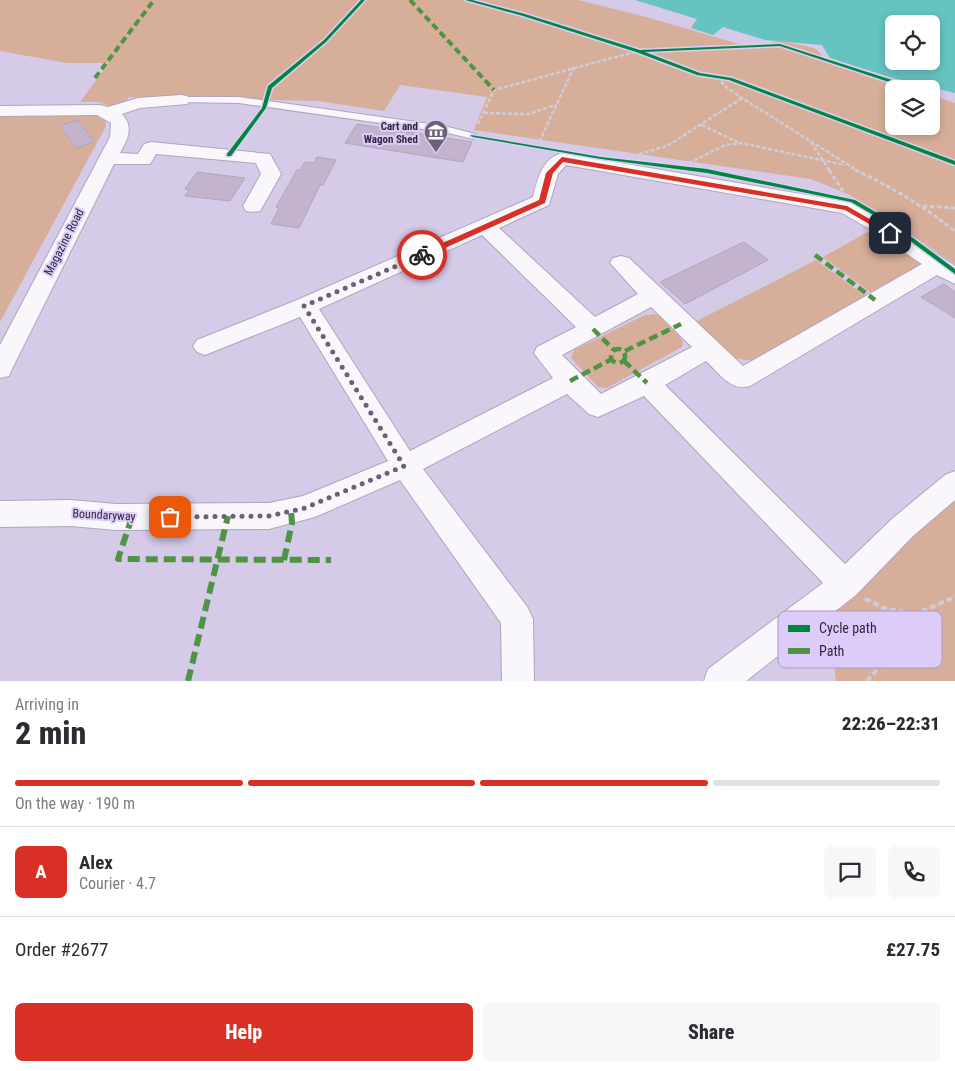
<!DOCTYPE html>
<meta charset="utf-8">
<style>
body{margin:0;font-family:"Roboto Condensed",sans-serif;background:#f7f7f7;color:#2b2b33;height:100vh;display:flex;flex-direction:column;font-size:19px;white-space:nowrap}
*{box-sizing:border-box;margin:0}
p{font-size:16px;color:#7c7c81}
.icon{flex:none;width:28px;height:28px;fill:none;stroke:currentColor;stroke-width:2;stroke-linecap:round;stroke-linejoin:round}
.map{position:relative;height:681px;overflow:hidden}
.drawer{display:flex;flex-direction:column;background:#fff;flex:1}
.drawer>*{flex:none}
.fabs{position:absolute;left:885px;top:15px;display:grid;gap:10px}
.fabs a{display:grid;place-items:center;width:55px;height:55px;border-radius:8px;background:#fff;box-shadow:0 2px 8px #0003;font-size:25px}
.pin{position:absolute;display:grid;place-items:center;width:42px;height:42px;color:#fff;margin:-21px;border-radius:10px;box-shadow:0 2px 8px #0006}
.courier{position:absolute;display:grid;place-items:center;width:50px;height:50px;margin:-25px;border:4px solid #d93025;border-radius:50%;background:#fff;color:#222;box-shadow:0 1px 6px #0007}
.summary em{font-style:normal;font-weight:800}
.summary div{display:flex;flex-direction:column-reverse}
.summary{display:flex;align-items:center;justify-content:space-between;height:85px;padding:0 15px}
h1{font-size:32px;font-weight:800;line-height:38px}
.bar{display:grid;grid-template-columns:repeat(4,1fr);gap:8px 5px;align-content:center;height:60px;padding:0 15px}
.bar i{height:6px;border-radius:4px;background:#e1e1e2}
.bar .selected{background:#d93025}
.bar p{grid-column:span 4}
.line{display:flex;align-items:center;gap:12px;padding:0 15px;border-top:1px solid #e1e1e2}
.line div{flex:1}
.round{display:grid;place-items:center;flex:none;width:52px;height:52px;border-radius:8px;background:#f7f7f7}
.action{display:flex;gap:10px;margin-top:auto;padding:10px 15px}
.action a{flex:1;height:58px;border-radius:8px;background:#d93025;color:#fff;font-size:20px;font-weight:800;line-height:58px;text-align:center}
.action a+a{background:#f7f7f7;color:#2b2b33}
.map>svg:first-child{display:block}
</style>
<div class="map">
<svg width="955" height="681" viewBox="0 0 955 681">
<rect width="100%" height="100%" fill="#d5cae7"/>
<g fill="#d6ae99">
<path d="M 0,0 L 578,0 L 650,18 L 749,47 L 779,41 L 806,46 L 816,49 L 825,59 L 913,89 L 894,89 L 894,126 L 931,126 L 931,95 L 955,103 L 955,264 L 850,195 L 811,179 L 474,130 L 487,97 L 400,85 L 384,111 L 318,101 L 129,97 L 120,110 L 99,102 L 80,102 L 109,63 L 67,63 L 0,51 Z"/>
<path d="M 86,113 L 105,117 L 106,126 L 0,322 L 0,116 Z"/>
<path d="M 875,228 L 925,263 L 870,292 L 823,257 Z"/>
<path d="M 816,260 L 865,296 L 754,361 L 734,358 L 695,322 Z"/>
<path d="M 653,314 L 661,316 L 683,341 L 682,347 L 607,388 L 598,387 L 571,358 L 574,350 L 645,315 Z"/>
<path d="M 955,496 L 955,681 L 836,681 L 828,606 Z"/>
</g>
<path fill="#65c3c0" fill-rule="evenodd" d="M 635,0 L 955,0 L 955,93 L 889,77 L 830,58 L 822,45 L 765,40 L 723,27 L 713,35 L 691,28 L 697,19 ZM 894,24 L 931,24 L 931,61 L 894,61 Z"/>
<g fill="#c3b3cd" stroke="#b2a5bb">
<path d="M 78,120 L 94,142 L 76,148 L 60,126 Z"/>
<path d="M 357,124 L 415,133 L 472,142 L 463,162 L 345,143 Z"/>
<path d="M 317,157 L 336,160 L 323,185 L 320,185 L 299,228 L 271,224 L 279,208 L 276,207 L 297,170 L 300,170 L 305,162 L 314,163 Z"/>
<path d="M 197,172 L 245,178 L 230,201 L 185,196 L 189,190 L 185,189 Z"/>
<path d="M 744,242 L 768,260 L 685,304 L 660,282 Z"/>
<path d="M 944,284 L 955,292 L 955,318 L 921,297 Z"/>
</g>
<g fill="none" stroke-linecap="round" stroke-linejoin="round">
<defs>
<path id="service" d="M 181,97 L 239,97 L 444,126 L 476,134 L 478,136 L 473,139 L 444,132 L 239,103 L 178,102 L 176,100 Z"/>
<g id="minor">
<path d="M 181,95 L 187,96 L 190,100 L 187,104 L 140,108 L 122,114 C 134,127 128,139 120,153 L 138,154 L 144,144 L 151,142 L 270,154 L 281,174 L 263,206 L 260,211 L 253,212 L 246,211 L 243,206 L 261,174 L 256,163 L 156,154 L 150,164 L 114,164 L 12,369 L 9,376 L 0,378 L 0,345 L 110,137 L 111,123 L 97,115 L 0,116 L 0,106 L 100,105 L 108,107 L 138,98 Z"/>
<path d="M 562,153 L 854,203 L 882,218 L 955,266 L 955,284 L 937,275 L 750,386 C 731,392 719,373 706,361 L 665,385 L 845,564 L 893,518 L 945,475 L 955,471 L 955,500 L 913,536 L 856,595 L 746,681 L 704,681 L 708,669 L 823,583 L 644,396 L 598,417 L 589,414 L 567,394 L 423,469 L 528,608 L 533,619 L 534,681 L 502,681 L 501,623 L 400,480 L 315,517 L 269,529 L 116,530 L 71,526 L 0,527 L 0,501 L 71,500 L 116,504 L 269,503 L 303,496 L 388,461 L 300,317 L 205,355 L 197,352 L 193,346 L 197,340 L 297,300 L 533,197 C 537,180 542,158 562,153 ZM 566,165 L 842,213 L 868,228 L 922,264 L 743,366 L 629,258 L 621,256 L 613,258 L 610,263 L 638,294 L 595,317 L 499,228 L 549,205 L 558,174 ZM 482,235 L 576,327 L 537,347 L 534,353 L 553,378 L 410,451 L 319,309 ZM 651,307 L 692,347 L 601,394 L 562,355 Z"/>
</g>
</defs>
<use href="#service" stroke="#aea6bc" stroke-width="2"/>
<use href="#minor" stroke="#aea6bc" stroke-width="2"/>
<g stroke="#d1cdd7" stroke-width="2.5" stroke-dasharray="4 2" stroke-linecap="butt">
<path d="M 717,77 L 726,87 L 742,98 L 858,171"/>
<path d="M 484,113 L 528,114 L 556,105"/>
<path d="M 478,124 L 494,90 L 638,51"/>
<path d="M 702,125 L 739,143"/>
<path d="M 811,142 L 830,171"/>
<path d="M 537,147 L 574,67"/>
<path d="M 639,154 L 667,146 L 742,98"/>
<path d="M 689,163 L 725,145 L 741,143 L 845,165"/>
</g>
<g stroke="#d1cdd7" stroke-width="3" stroke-dasharray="4.5 2.5" stroke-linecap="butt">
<path d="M 829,170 L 843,191"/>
<path d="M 855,170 C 892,187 923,206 955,231"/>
<path d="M 923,206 L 955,208"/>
<path d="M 703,315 L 856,233"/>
</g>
<g stroke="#d1cdd7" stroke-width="4" stroke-dasharray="6 3" stroke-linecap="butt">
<path d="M 865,599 L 884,608 L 915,614"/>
<path d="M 867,681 L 895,649 L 915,614 L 955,597"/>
</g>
<use href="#service" fill="#f9f7fb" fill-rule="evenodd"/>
<use href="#minor" fill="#f9f7fb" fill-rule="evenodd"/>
<g stroke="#4e9444" stroke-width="4" stroke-dasharray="7 4" stroke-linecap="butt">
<path d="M 410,0 L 494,90"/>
<path d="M 95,78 L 154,0"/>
</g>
<g stroke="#4e9444" stroke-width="4.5" stroke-dasharray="9 4.5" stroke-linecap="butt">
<path d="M 815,255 L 875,300"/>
<path d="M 593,329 L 614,350"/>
<circle cx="618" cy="356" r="7"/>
<path d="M 625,351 L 681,324"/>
<path d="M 624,361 L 647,383"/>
<path d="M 570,381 L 612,359"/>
</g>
<g stroke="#4e9444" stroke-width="6" stroke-dasharray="12 6" stroke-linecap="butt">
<path d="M 132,517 L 118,559 L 331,560"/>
<path d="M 284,560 L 292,523 L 291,511"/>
<path d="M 188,681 L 228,516"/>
</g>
<defs>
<g id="cycleway">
<path d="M 361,0 L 365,0 L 326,42 L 272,88 L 266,108 L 231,156 L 227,156 L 227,154 L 262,108 L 268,86 L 324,40 Z"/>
<path d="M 465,0 L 472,0 L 525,14 L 640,50 L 780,44 L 917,88 L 917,89 L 910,89 L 780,46 L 645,52 L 700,73 L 732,78 L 955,161 L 955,165 L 729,80 L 697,75 L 636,52 L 523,16 Z"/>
<path d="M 471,135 L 601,157 L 707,169 L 855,200 L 886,218 L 955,269 L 955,274 L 882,220 L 851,202 L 707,173 L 601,159 L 473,137 L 471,136 Z"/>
</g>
</defs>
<use href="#cycleway" stroke="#ddccf9" stroke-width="3"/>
<use href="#cycleway" fill="#00873e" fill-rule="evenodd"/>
</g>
<path fill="#d93025" d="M 562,157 L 847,206 L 894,233 L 888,235 L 845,210 L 563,162 L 553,173 L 545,203 L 425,257 L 420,257 L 420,253 L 539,200 L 546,173 Z"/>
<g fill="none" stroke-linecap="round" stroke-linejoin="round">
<path stroke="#6a6078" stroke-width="5" stroke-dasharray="0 9" d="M 170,517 L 269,516 L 305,508 L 404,466 L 304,306 L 422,255"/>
</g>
<defs>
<symbol id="museum-pin" viewBox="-11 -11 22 30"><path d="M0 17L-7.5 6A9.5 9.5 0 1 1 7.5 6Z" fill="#6a6078" stroke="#ddccf9"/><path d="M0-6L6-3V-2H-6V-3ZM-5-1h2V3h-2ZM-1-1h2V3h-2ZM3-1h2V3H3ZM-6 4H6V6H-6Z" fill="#fff"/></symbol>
</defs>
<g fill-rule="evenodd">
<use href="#museum-pin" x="422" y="118" width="28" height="38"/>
</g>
<g text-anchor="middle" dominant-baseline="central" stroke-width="4" stroke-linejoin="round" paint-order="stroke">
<g font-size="11" font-weight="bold" fill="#30273c" stroke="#ddccf9" text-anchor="end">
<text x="418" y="126">Cart and<tspan x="418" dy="13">Wagon Shed</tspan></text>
</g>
<g font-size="12" fill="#30273c" stroke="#ddccf9">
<text transform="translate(64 242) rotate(-63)">Magazine Road</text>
<text transform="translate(104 515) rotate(3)">Boundaryway</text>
</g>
</g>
<rect x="778" y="611" width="164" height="57" rx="8" fill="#ddccf9" stroke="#a99ac0" stroke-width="1"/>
<rect x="788" y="625" width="22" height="7" fill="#00873e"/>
<rect x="788" y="648" width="22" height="6" fill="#4e9444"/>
<g font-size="14" fill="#30273c">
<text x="819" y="633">Cycle path</text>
<text x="819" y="656">Path</text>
</g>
</svg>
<div class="fabs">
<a><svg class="icon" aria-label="locate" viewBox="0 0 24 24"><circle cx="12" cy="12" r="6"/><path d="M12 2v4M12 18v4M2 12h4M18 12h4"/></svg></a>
<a><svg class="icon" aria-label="layers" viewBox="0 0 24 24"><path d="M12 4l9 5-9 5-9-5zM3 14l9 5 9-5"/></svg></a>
</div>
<div class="pin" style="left:170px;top:517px;background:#ea580c"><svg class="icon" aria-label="bag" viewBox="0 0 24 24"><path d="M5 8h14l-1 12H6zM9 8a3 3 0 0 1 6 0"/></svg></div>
<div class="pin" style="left:890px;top:233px;background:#1f2937"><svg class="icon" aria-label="home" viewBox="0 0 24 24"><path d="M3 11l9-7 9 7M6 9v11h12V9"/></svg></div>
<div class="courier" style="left:422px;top:255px"><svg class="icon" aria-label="bike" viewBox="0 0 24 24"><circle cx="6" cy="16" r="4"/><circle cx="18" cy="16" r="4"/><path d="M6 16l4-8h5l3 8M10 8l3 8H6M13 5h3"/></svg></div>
</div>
<section class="drawer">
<div class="summary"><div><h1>2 min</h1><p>Arriving in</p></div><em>22:26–22:31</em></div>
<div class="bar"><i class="selected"></i><i class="selected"></i><i class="selected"></i><i></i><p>On the way · 190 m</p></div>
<div class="line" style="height:90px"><b class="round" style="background:#d93025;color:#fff">A</b><div><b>Alex</b><p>Courier · 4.7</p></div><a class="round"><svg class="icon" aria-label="chat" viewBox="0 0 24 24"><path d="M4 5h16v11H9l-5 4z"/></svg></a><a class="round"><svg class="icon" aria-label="phone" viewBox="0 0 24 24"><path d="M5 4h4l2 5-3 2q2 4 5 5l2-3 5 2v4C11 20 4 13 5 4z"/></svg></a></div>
<div class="line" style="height:65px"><div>Order #2677</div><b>£27.75</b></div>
<div class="action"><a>Help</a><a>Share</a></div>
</section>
